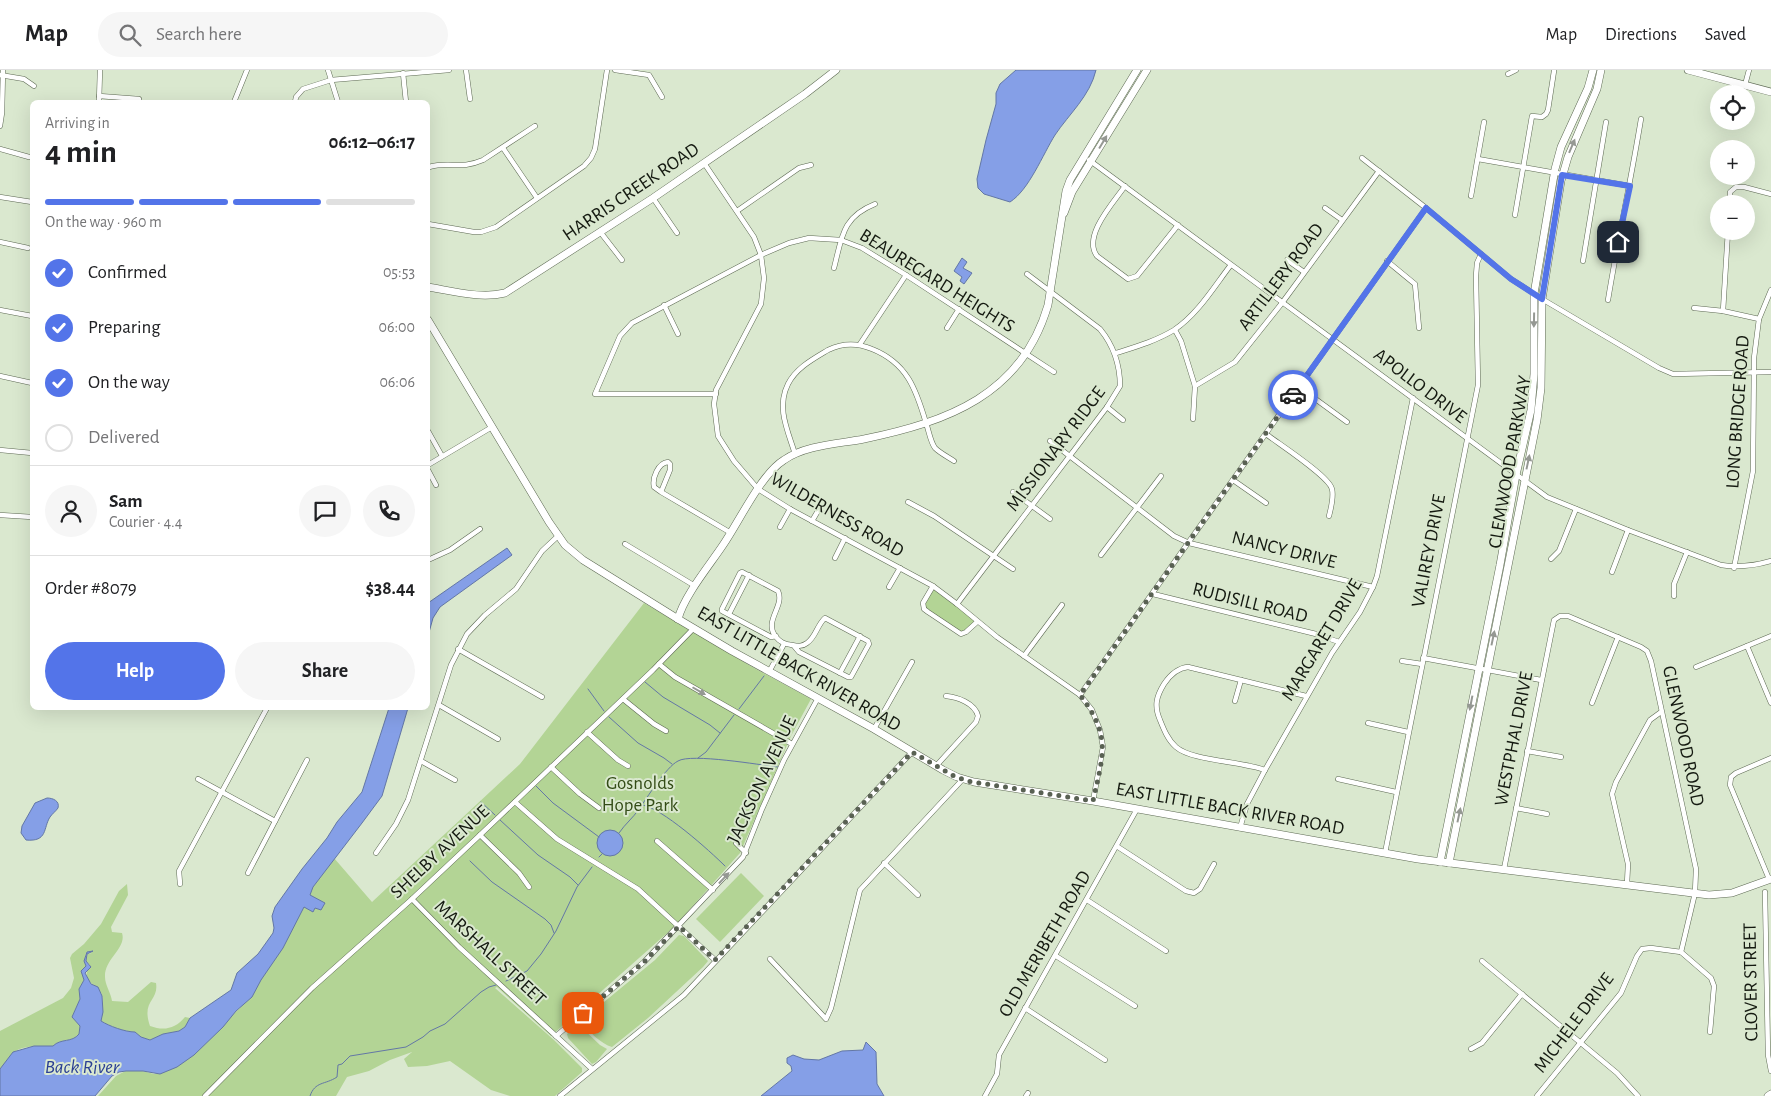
<!DOCTYPE html>
<meta charset="utf-8">
<style>
body{margin:0;font-family:"Alegreya Sans",sans-serif;background:#f6f6f6;color:#202124;height:100vh;display:flex;flex-direction:column;font-size:19px;white-space:nowrap}
*{box-sizing:border-box;margin:0}
p{font-size:16px;color:#757577}
.icon{flex:none;width:28px;height:28px;fill:none;stroke:currentColor;stroke-width:2;stroke-linecap:round;stroke-linejoin:round}
.map{position:relative;flex:1;overflow:hidden}
.sheet{position:absolute;left:30px;top:30px;width:400px;height:610px;display:flex;flex-direction:column;background:#fff;border-radius:8px;box-shadow:0 5px 20px #0002}
.sheet>*{flex:none}
.buttons{position:absolute;left:1710px;top:15px;display:grid;gap:10px}
.buttons a{display:grid;place-items:center;width:45px;height:45px;border-radius:50%;background:#fff;box-shadow:0 5px 20px #0002;font-size:25px}
.pin{position:absolute;display:grid;place-items:center;width:42px;height:42px;color:#fff;margin:-21px;border-radius:10px;box-shadow:0 2px 8px #0006}
.courier{position:absolute;display:grid;place-items:center;width:50px;height:50px;margin:-25px;border:4px solid #5374e9;border-radius:50%;background:#fff;color:#222;box-shadow:0 1px 6px #0007}
.head em{font-style:normal;font-weight:700}
.head div{display:flex;flex-direction:column-reverse}
.head{display:flex;align-items:center;justify-content:space-between;height:85px;padding:0 15px}
h1{font-size:32px;font-weight:700;line-height:38px}
.bar{display:grid;grid-template-columns:repeat(4,1fr);gap:8px 5px;align-content:center;height:60px;padding:0 15px}
.bar i{height:6px;border-radius:4px;background:#e0e0e0}
.bar .current{background:#5374e9}
.bar p{grid-column:span 4}
.line{display:flex;align-items:center;gap:12px;padding:0 15px;border-top:1px solid #e0e0e0}
.line div{flex:1}
.round{display:grid;place-items:center;flex:none;width:52px;height:52px;border-radius:26px;background:#f6f6f6}
ol{padding:0 15px;list-style:none}
li{display:flex;align-items:center;gap:15px;height:55px}
li p{margin-inline-start:auto}
li .icon{padding:5px;border-radius:50%;background:#5374e9;color:#fff;stroke-width:4}
li:last-child{color:#757577}
li i{width:28px;height:28px;border:2px solid #e0e0e0;border-radius:50%}
.button{display:flex;gap:10px;margin-top:auto;padding:10px 15px}
.button a{flex:1;height:58px;border-radius:30px;background:#5374e9;color:#fff;font-size:20px;font-weight:700;line-height:58px;text-align:center}
.button a+a{background:#f6f6f6;color:#202124}
header{display:flex;align-items:center;gap:30px;box-sizing:border-box;height:70px;padding:0 25px;background:#fff;border-bottom:1px solid #e0e0e0}
header strong{font-size:24px}
nav{display:flex;gap:28px;margin-inline-start:auto;font-size:18px}
.search{width:350px;height:45px;background:#f6f6f6;display:flex;align-items:center;gap:12px;box-sizing:border-box;padding:0 18px;border-radius:28px;color:#757577;font-size:19px}
.map>svg:first-child{display:block}
</style>
<header>
<strong>Map</strong>
<div class="search"><svg class="icon" aria-label="search" viewBox="0 0 24 24"><circle cx="10" cy="10" r="6"/><path d="M15 15l6 6"/></svg>Search here</div>
<nav><a>Map</a><a>Directions</a><a>Saved</a></nav>
</header>
<div class="map">
<svg width="1771" height="1026" viewBox="0 0 1771 1026">
<rect width="100%" height="100%" fill="#dae8cf"/>
<g fill="#b3d495">
<path d="M 933,516 L 977,552 L 961,564 L 924,539 L 923,533 Z"/>
<path d="M 644,533 L 754,598 L 811,629 L 791,666 L 740,783 L 674,857 L 551,966 L 497,917 L 495,918 L 554,970 L 582,998 L 582,1002 L 555,1026 L 510,1026 L 491,1020 L 450,991 L 427,996 L 408,997 L 404,989 L 412,982 L 390,990 L 369,1001 L 347,1007 L 336,1026 L 98,1026 L 116,1006 L 131,998 L 154,1004 L 160,1003 L 210,965 L 240,938 L 312,818 L 334,788 L 372,832 L 520,694 Z"/>
<path d="M 741,803 L 764,826 L 720,872 L 696,849 Z"/>
<path d="M 127,814 L 128,825 L 111,857 L 112,862 L 122,863 C 127,878 104,889 105,907 C 105,915 111,923 112,931 L 128,932 L 151,912 L 156,913 C 159,931 141,930 150,956 C 164,961 175,959 185,947 L 190,948 L 185,957 L 179,961 L 163,964 L 150,970 L 140,967 L 135,962 C 125,962 109,956 101,951 C 101,943 104,932 102,925 C 97,911 79,914 90,895 L 86,891 L 87,884 L 92,883 L 87,882 L 85,886 L 86,896 L 84,910 L 79,919 L 80,929 L 72,947 L 80,956 L 79,964 C 72,973 61,968 53,976 C 43,976 20,975 13,983 C 8,988 6,994 0,999 L 0,961 L 63,928 L 71,918 L 74,908 L 70,888 L 72,884 L 84,874 L 101,854 L 119,821 Z"/>
<path d="M 679,865 L 684,866 L 708,891 L 703,897 L 648,948 L 612,977 C 601,974 588,961 581,951 L 655,890 Z"/>
<path d="M 578,954 L 600,975 L 607,979 L 596,992 L 592,994 L 568,968 L 567,964 Z"/>
</g>
<g fill="#859fe7" stroke="#6377a6">
<path d="M 1016,0 L 1096,0 C 1090,26 1069,44 1055,65 C 1043,84 1029,120 1010,132 L 984,124 L 978,118 L 977,109 L 986,70 L 996,34 L 996,23 L 1000,14 Z"/>
<path d="M 962,188 L 967,192 L 963,198 L 972,203 L 964,214 L 960,211 L 962,207 L 954,201 Z"/>
<path d="M 507,478 L 512,485 L 440,537 L 433,548 L 428,566 L 428,533 Z"/>
<path d="M 389,638 L 408,638 L 382,726 L 362,753 L 313,817 L 310,825 L 325,833 L 321,840 L 315,838 L 313,842 L 304,837 L 283,878 L 261,910 L 252,927 L 236,941 L 223,957 L 194,985 L 177,997 L 160,1004 L 143,1001 L 126,1001 L 119,1002 L 112,1006 L 95,1026 L 0,1026 L 0,999 L 13,982 L 34,976 L 53,976 C 61,968 72,973 79,964 L 80,956 L 72,947 L 80,929 L 79,919 L 84,910 L 81,901 L 86,896 L 84,891 L 87,882 L 93,881 L 87,884 L 86,891 L 91,897 L 85,903 L 91,914 L 98,917 L 102,926 L 103,942 L 101,951 C 109,956 125,962 135,962 L 141,967 L 150,970 L 163,964 L 179,961 L 185,957 L 190,948 L 231,920 L 237,903 L 258,884 L 273,863 L 274,858 L 272,846 L 275,837 L 302,799 L 327,768 L 337,752 L 362,722 Z"/>
<path d="M 47,728 C 53,728 60,731 58,738 C 56,741 52,744 50,747 C 43,758 48,772 26,770 L 21,763 L 22,756 L 35,733 Z"/>
<circle cx="610" cy="773" r="13"/>
<path d="M 866,972 L 876,982 L 877,1014 L 884,1026 L 761,1026 L 792,1001 L 791,996 L 787,993 L 787,988 L 793,985 L 804,989 L 819,990 L 842,981 L 863,980 Z"/>
</g>
<g fill="none" stroke-linecap="round" stroke-linejoin="round">
<g stroke="#6377a6" stroke-width="1">
<path d="M 645,612 L 663,627 L 710,655 L 720,663"/>
<path d="M 588,619 L 604,641"/>
<path d="M 739,639 L 764,606"/>
<path d="M 609,647 L 638,673 L 664,688 L 672,694"/>
<path d="M 698,688 L 706,682 L 734,645"/>
<path d="M 536,716 L 553,733 L 599,767"/>
<path d="M 481,732 L 495,745"/>
<path d="M 642,735 C 661,737 710,781 725,796"/>
<path d="M 500,750 L 538,785 L 570,807 L 578,815"/>
<path d="M 619,763 C 625,754 633,748 639,739 C 647,728 666,697 678,691 C 691,683 760,695 778,697"/>
<path d="M 599,787 L 602,784"/>
<path d="M 470,791 L 492,812 L 545,849 L 551,855 L 554,863"/>
<path d="M 506,911 L 527,901 L 541,884 L 556,861 L 577,817 L 592,797"/>
<path d="M 310,1026 C 315,1011 325,1015 337,1007 L 338,995 L 342,994 L 350,986 L 406,977 L 423,967 L 430,961 L 445,954 L 481,922 L 489,917 L 496,915"/>
</g>
<defs>
<g id="street">
<path d="M 328,0 L 338,32"/>
<path d="M 466,0 L 470,29"/>
<path d="M 615,0 L 649,5 L 662,27"/>
<path d="M 403,3 L 406,32"/>
<path d="M 1508,4 L 1516,0"/>
<path d="M 0,5 L 24,9 L 34,16"/>
<path d="M 1745,15 L 1749,0"/>
<path d="M 99,26 L 139,29"/>
<path d="M 99,32 L 100,0"/>
<path d="M 234,32 L 247,0"/>
<path d="M 295,32 L 296,27 L 303,19 L 331,10 L 449,0"/>
<path d="M 0,56 L 2,43 L 3,0"/>
<path d="M 503,78 L 537,128"/>
<path d="M 0,79 L 29,87"/>
<path d="M 1362,88 L 1426,138 L 1511,209 L 1536,225"/>
<path d="M 1478,89 L 1630,116"/>
<path d="M 1089,90 L 1547,427 L 1628,460 L 1721,495 C 1739,498 1754,496 1771,491"/>
<path d="M 704,93 L 754,167 L 761,185 L 764,208 L 761,234 L 716,320 L 714,334 L 718,366 L 734,391 L 758,419 L 790,439 L 933,516 L 957,534 L 997,567 L 1080,625 L 1092,640 L 1100,660 L 1103,677 L 1093,731"/>
<path d="M 429,97 C 450,91 460,100 483,90 L 535,56"/>
<path d="M 1125,116 C 1114,132 1082,166 1097,186 L 1128,209 L 1137,206 L 1178,155"/>
<path d="M 1471,126 L 1484,52"/>
<path d="M 0,127 L 32,132"/>
<path d="M 653,128 L 677,163"/>
<path d="M 1730,134 L 1730,122 L 1736,117 L 1744,117 L 1771,124"/>
<path d="M 1325,138 L 1342,150"/>
<path d="M 737,141 L 799,98 L 811,95"/>
<path d="M 1515,145 L 1532,46 L 1542,47 L 1546,44 L 1548,40 L 1554,1"/>
<path d="M 428,154 L 474,162 L 481,162 L 496,157 L 584,96 L 591,88 L 595,79 L 607,0"/>
<path d="M 601,163 L 622,190"/>
<path d="M 0,172 L 28,178"/>
<path d="M 1287,190 L 1304,202"/>
<path d="M 1387,191 L 1415,214 L 1419,258"/>
<path d="M 1583,191 L 1606,52"/>
<path d="M 834,198 C 842,167 842,147 875,134"/>
<path d="M 1542,229 L 1659,298 L 1673,304 L 1771,302"/>
<path d="M 1608,230 C 1618,169 1631,110 1641,49"/>
<path d="M 664,235 L 678,264"/>
<path d="M 1694,238 L 1723,241 L 1759,249"/>
<path d="M 0,240 L 32,246"/>
<path d="M 1723,241 L 1728,161"/>
<path d="M 947,258 L 959,239"/>
<path d="M 1175,260 L 1181,271 L 1195,316 L 1193,349"/>
<path d="M 860,274 L 906,205"/>
<path d="M 1116,283 C 1135,277 1156,271 1174,260 C 1197,245 1214,217 1230,196"/>
<path d="M 0,306 L 32,313"/>
<path d="M 1195,316 L 1235,292 L 1282,233 L 1379,101"/>
<path d="M 1299,317 L 1347,352"/>
<path d="M 716,324 L 595,324 L 620,266 L 632,253 L 761,185 L 789,173 L 809,168 L 841,170 L 862,178 L 906,205 L 1054,302"/>
<path d="M 1107,337 L 1123,350"/>
<path d="M 428,361 L 442,386"/>
<path d="M 1266,364 C 1279,374 1329,406 1332,419 C 1334,427 1331,438 1329,446"/>
<path d="M 1050,371 L 1174,466 L 1189,473 L 1373,517"/>
<path d="M 0,380 L 32,383"/>
<path d="M 795,384 C 788,361 776,338 788,314 C 796,298 813,289 828,280 C 842,273 858,273 872,279 C 907,293 916,319 926,353 C 929,361 930,371 935,378 C 940,383 948,387 954,391"/>
<path d="M 428,395 L 492,357"/>
<path d="M 428,400 L 436,415"/>
<path d="M 1233,410 L 1266,433"/>
<path d="M 661,422 L 670,400 L 670,394 L 668,392 C 658,393 652,408 654,417 L 661,422 L 731,463"/>
<path d="M 1013,422 L 1050,449"/>
<path d="M 908,432 L 934,446 L 1013,499"/>
<path d="M 0,445 L 32,447"/>
<path d="M 812,451 L 819,439"/>
<path d="M 780,457 L 790,439"/>
<path d="M 625,474 L 695,516"/>
<path d="M 1101,485 L 1161,406"/>
<path d="M 835,488 L 845,468"/>
<path d="M 1551,489 L 1559,481 L 1576,439"/>
<path d="M 428,490 L 450,480 L 480,459"/>
<path d="M 1734,498 L 1753,401 L 1754,288 L 1759,249 L 1771,220"/>
<path d="M 1612,502 L 1628,460"/>
<path d="M 933,516 L 923,533 L 924,539 L 928,542 L 961,564 L 966,562 L 977,552"/>
<path d="M 889,517 L 900,498"/>
<path d="M 1153,524 L 1316,564 L 1339,572"/>
<path d="M 1674,526 L 1674,514 L 1687,482"/>
<path d="M 957,534 L 1107,337 L 1120,316 C 1120,294 1114,276 1100,259 L 1027,204"/>
<path d="M 729,544 L 749,505"/>
<path d="M 776,566 L 771,567 L 722,541 L 722,539 L 740,503 L 742,502 L 778,521 C 785,536 764,550 775,566 C 780,572 784,574 792,575 C 797,576 802,577 807,573 C 816,567 817,555 825,548 L 868,571 L 869,574 L 851,607 L 848,607 L 799,582 L 794,576"/>
<path d="M 1747,576 L 1771,633"/>
<path d="M 458,579 L 542,627"/>
<path d="M 1024,586 L 1062,535"/>
<path d="M 1423,588 L 1541,610"/>
<path d="M 1402,591 L 1422,594"/>
<path d="M 659,594 L 675,607 L 792,674"/>
<path d="M 1696,597 L 1771,566"/>
<path d="M 769,602 L 784,574"/>
<path d="M 840,603 L 860,566"/>
<path d="M 1080,625 L 1426,138"/>
<path d="M 623,629 L 654,654 L 666,661"/>
<path d="M 1235,631 L 1241,610"/>
<path d="M 1592,633 L 1618,567"/>
<path d="M 439,635 L 498,669"/>
<path d="M 1368,653 L 1408,662"/>
<path d="M 874,659 L 912,592"/>
<path d="M 587,662 L 618,690 L 628,696"/>
<path d="M 1527,681 L 1561,687"/>
<path d="M 421,691 L 455,710"/>
<path d="M 936,696 L 976,652 L 978,646 C 975,633 957,627 946,626"/>
<path d="M 551,697 L 580,724 L 599,738"/>
<path d="M 1265,700 C 1241,691 1192,691 1176,677 C 1168,670 1164,660 1160,650 C 1154,636 1156,627 1164,614 C 1170,605 1177,598 1188,597 L 1306,626"/>
<path d="M 198,709 L 275,751"/>
<path d="M 1338,709 L 1396,722"/>
<path d="M 515,732 L 557,769 L 638,819 L 715,890"/>
<path d="M 1516,738 L 1547,744"/>
<path d="M 1240,758 L 1247,734 L 1265,700 L 1332,583 L 1360,542 L 1373,517 L 1377,506 L 1413,328"/>
<path d="M 480,765 L 519,803 L 529,817"/>
<path d="M 657,771 L 713,820"/>
<path d="M 736,773 L 746,783"/>
<path d="M 1118,777 L 1186,821 L 1194,823 L 1200,819 L 1214,794"/>
<path d="M 376,783 L 396,754 L 408,730 L 451,595 L 467,564 L 485,545 L 516,519 L 542,481 L 558,466"/>
<path d="M 1385,783 L 1478,315 L 1476,206 L 1477,193 L 1481,184"/>
<path d="M 884,793 L 918,825"/>
<path d="M 1504,799 L 1554,550 L 1560,546 L 1568,546 L 1641,577 L 1647,581 L 1651,591 L 1696,799 L 1695,823 L 1681,882 L 1711,908 L 1714,916 L 1710,962"/>
<path d="M 248,803 L 307,690"/>
<path d="M 1769,809 L 1730,715 L 1731,707 L 1736,703 L 1771,688"/>
<path d="M 180,814 L 179,801 L 267,638"/>
<path d="M 1627,814 L 1628,794 L 1612,724 L 1616,712 L 1650,650 L 1661,642"/>
<path d="M 1765,822 L 1768,985 L 1771,1001"/>
<path d="M 412,829 L 459,877 L 592,999"/>
<path d="M 1087,830 L 1166,881"/>
<path d="M 1056,886 L 1135,936"/>
<path d="M 770,889 L 826,949 L 831,938 L 838,910 L 860,820 L 963,709"/>
<path d="M 1482,891 L 1617,1003 L 1638,1026"/>
<path d="M 1025,938 L 1105,990"/>
<path d="M 556,966 L 644,892 L 743,787 L 762,739 L 784,690 L 818,628"/>
<path d="M 1471,979 L 1482,973 L 1522,924"/>
<path d="M 205,1026 L 312,918 L 412,829 L 480,765 L 653,600 L 694,558"/>
<path d="M 560,1026 L 684,925 L 912,682"/>
<path d="M 985,1026 L 997,1004 L 999,985 L 1137,739"/>
<path d="M 1026,1026 L 1028,1023"/>
<path d="M 1537,1026 L 1621,923 L 1637,886 L 1642,879 L 1651,878 L 1681,882"/>
</g>
<g id="secondary">
<path d="M 1688,0 L 1771,22"/>
<path d="M 1064,143 L 1072,122 L 1147,0"/>
<path d="M 428,217 C 452,221 480,229 505,223 L 653,128 L 805,24 L 836,0"/>
<path d="M 428,250 L 549,452 L 565,475 L 583,490 L 678,549 L 732,581 L 874,659 L 943,700 L 957,707 L 974,712 L 1093,731 L 1418,789 L 1709,825 L 1732,823 L 1771,809"/>
<path d="M 678,549 C 684,526 709,496 723,475 C 739,452 761,404 784,390 C 806,375 838,374 864,369 C 947,352 1022,325 1048,235 L 1066,121 L 1070,110 L 1137,0"/>
<path d="M 1440,792 L 1500,495 L 1516,405 L 1531,340 L 1534,304 L 1534,224 L 1555,99 L 1561,77 L 1588,18 L 1593,0"/>
<path d="M 1449,793 L 1537,350 L 1541,318 L 1542,229 L 1561,111 L 1568,87 L 1597,19 L 1601,0"/>
<path d="M 1768,1026 L 1771,1024"/>
</g>
</defs>
<use href="#street" stroke="#5d6953" stroke-width="5.5"/>
<use href="#secondary" stroke="#5d6953" stroke-width="8"/>
<use href="#street" stroke="#fff" stroke-width="4.5"/>
<use href="#secondary" stroke="#fff" stroke-width="7"/>
</g>
<defs><path id="oneway-solid" d="M-6-.8H1V-3.2L6.5 0L1 3.2V.8H-6Z" transform="scale(1.25)"/></defs>
<g fill="#959893">
<use href="#oneway-solid" transform="translate(1103 72) rotate(-59)"/>
<use href="#oneway-solid" transform="translate(1572 76) rotate(-67)"/>
<use href="#oneway-solid" transform="translate(1534 250) rotate(91)"/>
<use href="#oneway-solid" transform="translate(1528 392) rotate(-78)"/>
<use href="#oneway-solid" transform="translate(1493 568) rotate(-78)"/>
<use href="#oneway-solid" transform="translate(699 621) rotate(30)"/>
<use href="#oneway-solid" transform="translate(1471 633) rotate(101)"/>
<use href="#oneway-solid" transform="translate(1459 745) rotate(-78)"/>
<use href="#oneway-solid" transform="translate(724 808) rotate(-47)"/>
</g>
<g fill="none" stroke-linecap="round" stroke-linejoin="round">
<path stroke="#596153" stroke-width="5" stroke-dasharray="0 9" d="M 583,943 L 644,892 L 679,856 L 715,890 L 912,682 L 952,705 L 967,711 L 1093,731 C 1103,685 1112,666 1080,625 L 1293,325"/>
<path stroke="#5374e9" stroke-width="6" d="M 1293,325 L 1426,138 L 1511,209 L 1542,229 L 1562,105 L 1630,116 L 1618,172"/>
</g>
<g text-anchor="middle" dominant-baseline="central" stroke-width="4" stroke-linejoin="round" paint-order="stroke">
<g font-size="19" fill="#141910" stroke="#dae8cf">
<text transform="translate(631 122) rotate(-34)">HARRIS CREEK ROAD</text>
<text transform="translate(1281 207) rotate(-53)">ARTILLERY ROAD</text>
<text transform="translate(937 211) rotate(32)">BEAUREGARD HEIGHTS</text>
<text transform="translate(1420 316) rotate(37)">APOLLO DRIVE</text>
<text transform="translate(1738 342) rotate(-86)">LONG BRIDGE ROAD</text>
<text transform="translate(1056 379) rotate(-53)">MISSIONARY RIDGE</text>
<text transform="translate(1510 392) rotate(-80)">CLEMWOOD PARKWAY</text>
<text transform="translate(837 445) rotate(30)">WILDERNESS ROAD</text>
<text transform="translate(1284 480) rotate(14)">NANCY DRIVE</text>
<text transform="translate(1429 481) rotate(-79)">VALIREY DRIVE</text>
<text transform="translate(1250 533) rotate(14)">RUDISILL ROAD</text>
<text transform="translate(1322 570) rotate(-59)">MARGARET DRIVE</text>
<text transform="translate(799 599) rotate(30)">EAST LITTLE BACK RIVER ROAD</text>
<text transform="translate(1683 666) rotate(78)">GLENWOOD ROAD</text>
<text transform="translate(1514 669) rotate(-79)">WESTPHAL DRIVE</text>
<text transform="translate(762 710) rotate(-65)">JACKSON AVENUE</text>
<text transform="translate(1230 739) rotate(10)">EAST LITTLE BACK RIVER ROAD</text>
<text transform="translate(440 782) rotate(-43)">SHELBY AVENUE</text>
<text transform="translate(1045 874) rotate(-60)">OLD MERIBETH ROAD</text>
<text transform="translate(490 883) rotate(43)">MARSHALL STREET</text>
<text transform="translate(1751 912) rotate(-91)">CLOVER STREET</text>
<text transform="translate(1574 953) rotate(-53)">MICHELE DRIVE</text>
</g>
<g font-size="19" fill="#334c16" stroke="#dae8cf">
<text x="640" y="713">Gosnolds<tspan x="640" dy="22">Hope Park</tspan></text>
</g>
<g font-size="20" font-style="italic" fill="#2a3f93" stroke="#dae8cf">
<text x="82" y="997">Back River</text>
</g>
</g>
</svg>
<div class="buttons">
<a><svg class="icon" aria-label="locate" viewBox="0 0 24 24"><circle cx="12" cy="12" r="6"/><path d="M12 2v4M12 18v4M2 12h4M18 12h4"/></svg></a>
<a>+</a>
<a>−</a>
</div>
<div class="pin" style="left:583px;top:943px;background:#ea580c"><svg class="icon" aria-label="bag" viewBox="0 0 24 24"><path d="M5 8h14l-1 12H6zM9 8a3 3 0 0 1 6 0"/></svg></div>
<div class="pin" style="left:1618px;top:172px;background:#1f2937"><svg class="icon" aria-label="home" viewBox="0 0 24 24"><path d="M3 11l9-7 9 7M6 9v11h12V9"/></svg></div>
<div class="courier" style="left:1293px;top:325px"><svg class="icon" aria-label="car" viewBox="0 0 24 24"><path d="M5 17H2v-5l4-1 3-4h7l3 4 3 1v5h-3M9 17h6M6 11h13"/><circle cx="7" cy="17" r="2"/><circle cx="17" cy="17" r="2"/></svg></div>
<section class="sheet">
<div class="head"><div><h1>4 min</h1><p>Arriving in</p></div><em>06:12–06:17</em></div>
<div class="bar"><i class="current"></i><i class="current"></i><i class="current"></i><i></i><p>On the way · 960 m</p></div>
<ol>
<li><svg class="icon" aria-label="check" viewBox="0 0 24 24"><path d="M5 12l5 5 9-10"/></svg>Confirmed<p>05:53</p></li>
<li><svg class="icon" aria-label="check" viewBox="0 0 24 24"><path d="M5 12l5 5 9-10"/></svg>Preparing<p>06:00</p></li>
<li><svg class="icon" aria-label="check" viewBox="0 0 24 24"><path d="M5 12l5 5 9-10"/></svg>On the way<p>06:06</p></li>
<li><i></i>Delivered</li>
</ol>
<div class="line" style="height:90px"><a class="round"><svg class="icon" aria-label="person" viewBox="0 0 24 24"><circle cx="12" cy="8" r="4"/><path d="M4 21q1-7 8-7t8 7"/></svg></a><div><b>Sam</b><p>Courier · 4.4</p></div><a class="round"><svg class="icon" aria-label="chat" viewBox="0 0 24 24"><path d="M4 5h16v11H9l-5 4z"/></svg></a><a class="round"><svg class="icon" aria-label="phone" viewBox="0 0 24 24"><path d="M5 4h4l2 5-3 2q2 4 5 5l2-3 5 2v4C11 20 4 13 5 4z"/></svg></a></div>
<div class="line" style="height:65px"><div>Order #8079</div><b>$38.44</b></div>
<div class="button"><a>Help</a><a>Share</a></div>
</section>
</div>
